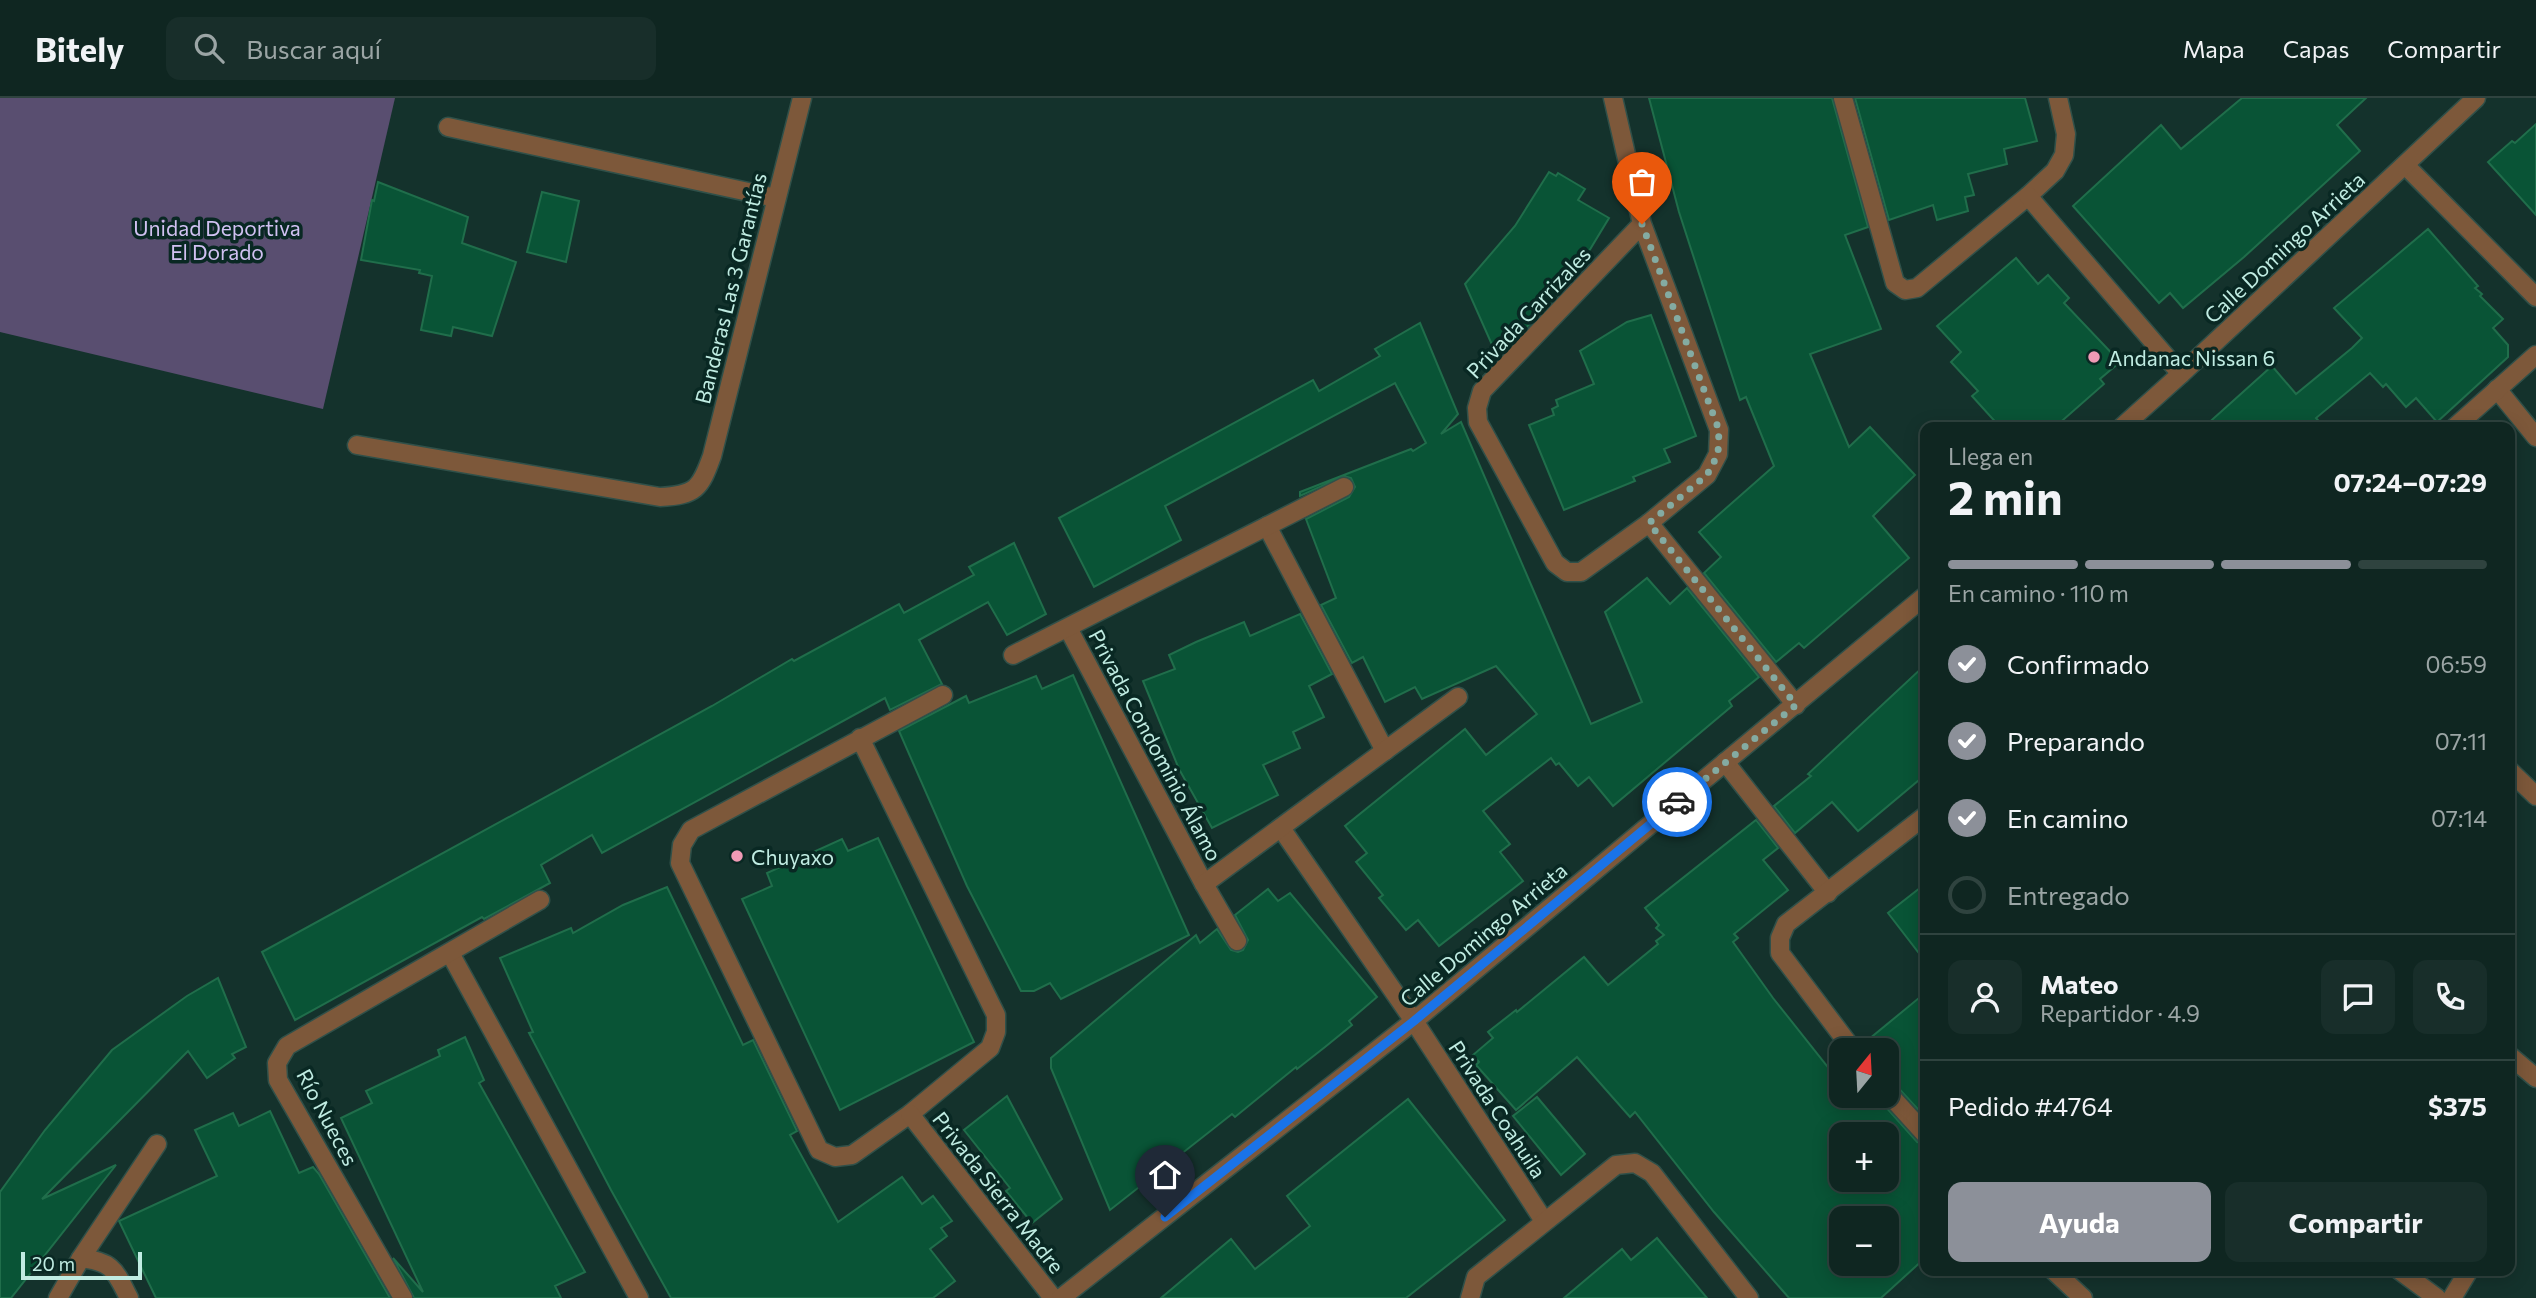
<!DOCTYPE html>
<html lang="es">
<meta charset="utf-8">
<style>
body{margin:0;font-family:Commissioner,sans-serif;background:#182e2a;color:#f1f3f6;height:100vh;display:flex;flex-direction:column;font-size:26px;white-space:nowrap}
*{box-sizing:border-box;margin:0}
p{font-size:23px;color:#9ba5a5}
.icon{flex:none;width:38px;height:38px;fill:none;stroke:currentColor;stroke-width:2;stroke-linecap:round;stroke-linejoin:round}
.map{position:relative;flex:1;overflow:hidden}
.drawer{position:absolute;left:1920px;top:324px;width:595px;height:854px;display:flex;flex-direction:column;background:#0f2621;border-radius:14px;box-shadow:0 4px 18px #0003,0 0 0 2px #2f433f}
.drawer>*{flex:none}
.needle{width:46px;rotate:18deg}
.buttons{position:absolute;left:1829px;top:940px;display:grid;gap:14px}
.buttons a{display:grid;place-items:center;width:70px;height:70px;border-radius:14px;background:#0f2621;box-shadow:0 4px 18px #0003,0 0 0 2px #2f433f;font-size:35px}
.scale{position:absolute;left:21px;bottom:18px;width:121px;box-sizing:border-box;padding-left:7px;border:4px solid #c0ece2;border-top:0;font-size:19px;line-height:24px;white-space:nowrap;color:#c0ece2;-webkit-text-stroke:5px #092823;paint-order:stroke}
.pin{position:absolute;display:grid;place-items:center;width:60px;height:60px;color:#fff;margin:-72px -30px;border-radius:50% 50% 50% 0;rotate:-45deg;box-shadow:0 0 7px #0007}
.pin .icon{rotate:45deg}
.courier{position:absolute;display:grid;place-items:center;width:70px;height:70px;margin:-35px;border:5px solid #1a73e8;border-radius:50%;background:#fff;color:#222;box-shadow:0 2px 9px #0007}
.head em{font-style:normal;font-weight:700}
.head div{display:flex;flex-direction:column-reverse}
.head{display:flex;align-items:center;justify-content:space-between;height:119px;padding:0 28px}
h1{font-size:46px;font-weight:700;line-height:52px}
.bar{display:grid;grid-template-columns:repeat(4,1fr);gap:10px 7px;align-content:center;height:84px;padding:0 28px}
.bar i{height:9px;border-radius:5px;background:#2f433f}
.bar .active{background:#8c9099}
.bar p{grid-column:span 4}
.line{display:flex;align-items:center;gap:18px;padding:0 28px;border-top:2px solid #2f433f}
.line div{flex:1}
.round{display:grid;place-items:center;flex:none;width:74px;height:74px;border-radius:14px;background:#182e2a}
ol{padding:0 28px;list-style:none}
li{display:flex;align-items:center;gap:21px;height:77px}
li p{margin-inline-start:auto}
li .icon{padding:7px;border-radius:50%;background:#8c9099;color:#fff;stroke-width:4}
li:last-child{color:#9ba5a5}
li i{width:38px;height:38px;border:4px solid #2f433f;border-radius:50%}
.action{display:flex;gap:14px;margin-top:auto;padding:14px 28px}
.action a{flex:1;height:80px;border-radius:14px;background:#8c9099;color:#fff;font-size:28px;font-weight:700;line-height:80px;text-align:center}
.action a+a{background:#182e2a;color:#f1f3f6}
header{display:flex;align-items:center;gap:42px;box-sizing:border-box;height:98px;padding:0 35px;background:#0f2621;border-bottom:2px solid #2f433f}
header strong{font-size:33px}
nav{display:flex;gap:38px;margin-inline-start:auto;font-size:24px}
.search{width:490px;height:63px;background:#182e2a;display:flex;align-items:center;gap:18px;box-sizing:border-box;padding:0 24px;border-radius:14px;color:#9ba5a5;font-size:26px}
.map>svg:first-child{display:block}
</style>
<header>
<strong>Bitely</strong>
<div class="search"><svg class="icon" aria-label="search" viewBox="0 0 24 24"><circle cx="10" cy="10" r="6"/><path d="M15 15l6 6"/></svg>Buscar aquí</div>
<nav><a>Mapa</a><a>Capas</a><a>Compartir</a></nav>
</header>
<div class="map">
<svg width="2536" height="1200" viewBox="0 0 2536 1200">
<rect width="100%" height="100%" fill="#14322c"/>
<path fill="#594e70" d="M 0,0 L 395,0 L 323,311 L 0,234 Z"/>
<g fill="#095436" stroke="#206e4b" stroke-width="2" fill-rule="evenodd">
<path d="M 1649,0 L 1832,0 L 1868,129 L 1845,137 L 1881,231 L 1810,256 L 1849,349 L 1870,329 L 1915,377 L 1873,418 L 1909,460 L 1804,550 L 1799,545 L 1776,564 L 1704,475 L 1721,459 L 1699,434 L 1774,368 L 1746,299 L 1740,302 L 1679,114 Z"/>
<path d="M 1855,0 L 2025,0 L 2037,43 L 2004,51 L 2007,66 L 1968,76 L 1974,97 L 1965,99 L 1968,113 L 1937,122 L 1933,107 L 1889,122 Z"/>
<path d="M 2242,0 L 2366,0 L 2337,27 L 2360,53 L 2244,159 L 2183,210 L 2170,195 L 2159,205 L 2073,108 L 2161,27 L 2181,51 Z"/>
<path d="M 2536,26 L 2536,117 L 2488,64 L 2512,43 L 2515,45 Z"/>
<path d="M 1549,74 L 1556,78 L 1558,75 L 1585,91 L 1578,102 L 1609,120 L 1580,168 L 1545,211 L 1497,258 L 1465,186 L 1515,128 Z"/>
<path d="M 378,84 L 468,119 L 462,145 L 516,164 L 492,238 L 453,229 L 451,238 L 421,232 L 432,178 L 419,175 L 420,172 L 361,162 L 372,102 L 374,103 Z"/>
<path d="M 542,94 L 579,103 L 566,164 L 527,154 Z"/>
<path d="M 2428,131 L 2478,188 L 2475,190 L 2482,196 L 2480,198 L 2503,221 L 2493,230 L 2508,247 L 2508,259 L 2437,324 L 2416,300 L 2406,309 L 2386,286 L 2383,289 L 2370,275 L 2316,320 L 2324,329 L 2204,329 L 2272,268 L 2296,296 L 2352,250 L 2362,240 L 2334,210 Z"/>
<path d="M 2016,160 L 2038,186 L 2048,177 L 2069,200 L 2064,205 L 2120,264 L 2100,281 L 2104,286 L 2055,329 L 2000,329 L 1972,298 L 1978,293 L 1951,264 L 1961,254 L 1937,228 Z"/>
<path d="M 1651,217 L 1696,338 L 1664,351 L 1670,364 L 1633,379 L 1635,383 L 1564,412 L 1529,327 L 1554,317 L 1552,311 L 1558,308 L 1556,302 L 1594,286 L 1580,253 L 1627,224 Z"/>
<path d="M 1420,225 L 1458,316 L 1441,336 L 1461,324 L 1591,626 L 1642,604 L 1605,514 L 1647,480 L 1670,506 L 1687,490 L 1759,579 L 1729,603 L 1732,608 L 1613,708 L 1589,679 L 1578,688 L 1559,665 L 1556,667 L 1551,660 L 1483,713 L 1510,746 L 1500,754 L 1523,783 L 1439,848 L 1418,822 L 1406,832 L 1379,800 L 1383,797 L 1356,764 L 1367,755 L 1345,728 L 1465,631 L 1486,657 L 1537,616 L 1496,568 L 1422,601 L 1415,589 L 1385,604 L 1363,559 L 1352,565 L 1321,507 L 1336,500 L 1306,421 L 1349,399 L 1355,389 L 1351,380 L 1344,378 L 1300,398 L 1300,394 L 1411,351 L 1413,353 L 1426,345 L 1395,285 L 1165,408 L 1181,442 L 1094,489 L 1059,420 L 1313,282 L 1319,293 L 1380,258 L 1375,251 Z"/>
<path d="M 1014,445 L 1046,516 L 1007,537 L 988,504 L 919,542 L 942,586 L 890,612 L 885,600 L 602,755 L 592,737 L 541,767 L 550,785 L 484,821 L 482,819 L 295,922 L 262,854 L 712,608 L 792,561 L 794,563 L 899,506 L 904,515 L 974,477 L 969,469 Z"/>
<path d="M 1300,516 L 1332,576 L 1309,588 L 1324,619 L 1293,634 L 1300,650 L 1263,667 L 1278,697 L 1212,730 L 1179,671 L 1143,583 L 1175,571 L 1169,557 L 1196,544 L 1244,524 L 1250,538 Z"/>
<path d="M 1925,567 L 1925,677 L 1858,733 L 1832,704 L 1795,735 L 1774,708 L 1811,678 L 1808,676 Z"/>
<path d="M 1073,577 L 1189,837 L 1061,901 L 1050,885 L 1034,893 L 1021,893 L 967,788 L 899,633 L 966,598 L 969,605 L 1036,578 L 1042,591 Z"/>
<path d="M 1756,722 L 1778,750 L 1763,762 L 1788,792 L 1734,836 L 1738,840 L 1733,844 L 1773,900 L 1831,973 L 1841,965 L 1841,998 L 1876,998 L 1917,1044 L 1925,1047 L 1925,1160 L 1881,1200 L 1789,1200 L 1714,1114 L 1635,1014 L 1630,1019 L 1577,959 L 1516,1012 L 1476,967 L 1479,964 L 1473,957 L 1493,940 L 1488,934 L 1516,912 L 1517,914 L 1584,859 L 1608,887 L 1658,846 L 1656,843 L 1664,837 L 1656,830 L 1659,827 L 1645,810 ZM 1841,1036 L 1886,1036 L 1886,1082 L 1841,1082 ZM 1841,1120 L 1886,1120 L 1886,1166 L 1841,1166 Z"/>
<path d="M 878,740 L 974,944 L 840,1012 L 742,801 L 772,788 L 767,775 L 842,741 L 848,753 Z"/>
<path d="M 1925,786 L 1925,863 L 1888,815 Z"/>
<path d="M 667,789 L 743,947 L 753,942 L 797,1033 L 790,1037 L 838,1124 L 902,1079 L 922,1106 L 933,1098 L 952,1123 L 941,1130 L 947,1138 L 930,1151 L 955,1183 L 933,1200 L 671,1200 L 611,1092 L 529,935 L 533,934 L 500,860 L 571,830 L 573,835 L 623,807 Z"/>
<path d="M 1268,791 L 1278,803 L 1290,795 L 1377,899 L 1349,923 L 1352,927 L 1325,949 L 1297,971 L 1296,969 L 1235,1019 L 1232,1016 L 1110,1112 L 1051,970 L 1051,960 L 1196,837 L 1200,845 L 1217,831 L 1231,852 L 1238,854 L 1243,852 L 1248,842 L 1235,817 Z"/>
<path d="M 218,880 L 246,949 L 232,956 L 235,960 L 207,980 L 188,953 L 42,1101 L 116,1067 L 11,1200 L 0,1200 L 0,1094 L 45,1032 L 112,952 L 187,898 Z"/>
<path d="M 1925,895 L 1925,1019 L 1894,985 L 1886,982 L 1886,952 L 1864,952 L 1863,946 Z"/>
<path d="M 465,939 L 484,982 L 479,985 L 585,1174 L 555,1188 L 561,1200 L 414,1200 L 393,1160 L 423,1194 L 341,1020 L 372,1005 L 366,993 L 440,958 L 438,952 Z"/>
<path d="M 1007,998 L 1062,1101 L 1032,1125 L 1006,1093 L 1010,1090 L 964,1032 Z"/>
<path d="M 1537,999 L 1585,1056 L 1561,1077 L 1513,1018 Z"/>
<path d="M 1408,1001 L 1505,1122 L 1406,1200 L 1161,1200 L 1231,1141 L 1255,1171 L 1310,1128 L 1287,1098 Z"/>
<path d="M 270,1013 L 299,1075 L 313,1069 L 319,1076 L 390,1200 L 156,1200 L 119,1123 L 217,1078 L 195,1032 L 233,1015 L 239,1028 Z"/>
<path d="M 1657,1140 L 1707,1200 L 1564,1200 L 1622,1151 L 1631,1162 Z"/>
</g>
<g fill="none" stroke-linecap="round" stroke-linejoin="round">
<defs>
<g id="minor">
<path d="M 1613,0 L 1642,126 L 1719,332 L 1718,356 L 1707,377 L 1649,425 L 1581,474 L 1567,474 L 1555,465 L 1478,324 L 1477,310 L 1482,293 L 1642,126"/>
<path d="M 1843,0 L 1895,185 L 1905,192 L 1917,190 L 2028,98 L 2055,73 L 2064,57 L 2066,36 L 2058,0"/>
<path d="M 448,29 L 776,100"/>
<path d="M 2405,67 L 2536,199"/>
<path d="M 2028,98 L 2181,276"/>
<path d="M 2497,291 L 2536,339"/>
<path d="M 2455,329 L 2536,257"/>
<path d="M 357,347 L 660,399 C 696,397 700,391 712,358 L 802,0"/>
<path d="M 1649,425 L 1796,607"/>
<path d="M 1267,428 L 1385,653"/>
<path d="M 1068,530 L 1204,786 L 1237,843"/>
<path d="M 1013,557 L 1344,389"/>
<path d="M 860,640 L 996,917 L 996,934 L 990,950 L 910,1016 L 852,1057 L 835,1059 L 819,1052 L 680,765 L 682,747 L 691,732 L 943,597"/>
<path d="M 1725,664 L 1828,795"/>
<path d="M 2510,673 L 2536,698"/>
<path d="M 1281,730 L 1414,923 L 1544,1123"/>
<path d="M 1204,786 L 1458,599"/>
<path d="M 450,855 L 639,1200"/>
<path d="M 1853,952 L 1780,855 L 1780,840 L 1786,826 L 1925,718"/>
<path d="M 2510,958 L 2536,980"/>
<path d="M 1886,993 L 1925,1036"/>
<path d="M 910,1016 L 1053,1200"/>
<path d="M 81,1160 C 114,1164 115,1173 129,1200"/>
<path d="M 2053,1172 L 2083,1200"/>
<path d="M 2399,1172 L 2437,1200"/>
<path d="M 58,1200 L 81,1160 L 157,1046"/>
<path d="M 403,1200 L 278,982 L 277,965 L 287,948 L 540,802"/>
<path d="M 1470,1200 L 1476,1179 L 1616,1067 L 1635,1065 L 1652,1075 L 1749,1200"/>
<path d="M 2452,1200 L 2469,1172"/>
</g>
<g id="tertiary">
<path d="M 2122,329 L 2181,276 L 2476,0"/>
<path d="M 1061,1200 L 1414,923 L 1925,498"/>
</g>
</defs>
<use href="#minor" stroke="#305049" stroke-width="21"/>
<use href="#tertiary" stroke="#305049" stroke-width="21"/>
<use href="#minor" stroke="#7d583a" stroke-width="18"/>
<use href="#tertiary" stroke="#7d583a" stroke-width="18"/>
</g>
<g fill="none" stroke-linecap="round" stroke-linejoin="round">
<path stroke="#84aba2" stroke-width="7" stroke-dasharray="0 12.6" d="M 1642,126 L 1719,332 L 1718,356 L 1707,377 L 1649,425 L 1796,607 L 1677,704"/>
<path stroke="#1a73e8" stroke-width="9" d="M 1165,1119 L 1414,923 L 1677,704"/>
</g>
<g fill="#f09ab5" stroke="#092823" stroke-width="2.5">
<circle cx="2094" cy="259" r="7"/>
<circle cx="737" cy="758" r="7"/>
</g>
<g text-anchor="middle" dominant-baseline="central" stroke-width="7" stroke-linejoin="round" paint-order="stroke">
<g font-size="21" fill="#d1c1f2" stroke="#092823">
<text x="217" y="129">Unidad Deportiva<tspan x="217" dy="24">El Dorado</tspan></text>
</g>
<g font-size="21" fill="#c0ece2" stroke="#092823">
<text transform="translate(2284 149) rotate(-43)">Calle Domingo Arrieta</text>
<text transform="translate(730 190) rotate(-76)">Banderas Las 3 Garantías</text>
<text transform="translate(1528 214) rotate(-47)">Privada Carrizales</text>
<text transform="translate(1156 647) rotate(62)">Privada Condominio Álamo</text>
<text transform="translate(1483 836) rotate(-40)">Calle Domingo Arrieta</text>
<text transform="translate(1498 1011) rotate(57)">Privada Coahuila</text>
<text transform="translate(328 1019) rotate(62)">Río Nueces</text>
<text transform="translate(999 1094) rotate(52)">Privada Sierra Madre</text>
</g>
<g font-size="21" fill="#c0ece2" stroke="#092823" text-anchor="start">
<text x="2108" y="259">Andanac Nissan 6</text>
<text x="751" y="758">Chuyaxo</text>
</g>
</g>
</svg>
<div class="buttons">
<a><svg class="needle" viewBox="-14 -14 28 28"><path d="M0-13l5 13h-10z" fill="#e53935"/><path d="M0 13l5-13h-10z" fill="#9ba5a5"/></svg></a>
<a>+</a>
<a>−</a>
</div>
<div class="scale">20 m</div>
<div class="pin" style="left:1642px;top:126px;background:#ea580c"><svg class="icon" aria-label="bag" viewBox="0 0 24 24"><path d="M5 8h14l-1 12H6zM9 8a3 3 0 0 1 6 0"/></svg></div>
<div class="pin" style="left:1165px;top:1119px;background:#1f2937"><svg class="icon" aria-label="home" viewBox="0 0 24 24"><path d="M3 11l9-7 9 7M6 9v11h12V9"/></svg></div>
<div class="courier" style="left:1677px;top:704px"><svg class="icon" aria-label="car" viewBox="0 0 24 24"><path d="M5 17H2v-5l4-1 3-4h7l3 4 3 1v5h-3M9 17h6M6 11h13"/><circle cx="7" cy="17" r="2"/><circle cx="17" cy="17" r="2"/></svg></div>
<section class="drawer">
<div class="head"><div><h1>2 min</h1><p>Llega en</p></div><em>07:24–07:29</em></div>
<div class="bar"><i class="active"></i><i class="active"></i><i class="active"></i><i></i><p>En camino · 110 m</p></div>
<ol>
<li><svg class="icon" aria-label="check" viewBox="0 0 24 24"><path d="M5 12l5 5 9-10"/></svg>Confirmado<p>06:59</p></li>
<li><svg class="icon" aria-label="check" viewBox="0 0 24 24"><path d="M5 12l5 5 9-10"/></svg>Preparando<p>07:11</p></li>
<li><svg class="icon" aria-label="check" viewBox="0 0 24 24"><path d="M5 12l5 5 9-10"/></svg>En camino<p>07:14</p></li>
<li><i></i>Entregado</li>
</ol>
<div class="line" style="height:126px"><a class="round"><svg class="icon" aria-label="person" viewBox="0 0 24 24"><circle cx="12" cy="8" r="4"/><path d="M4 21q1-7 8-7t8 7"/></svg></a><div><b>Mateo</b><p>Repartidor · 4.9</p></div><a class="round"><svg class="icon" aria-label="chat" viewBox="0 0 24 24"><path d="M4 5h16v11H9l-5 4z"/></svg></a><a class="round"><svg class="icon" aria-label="phone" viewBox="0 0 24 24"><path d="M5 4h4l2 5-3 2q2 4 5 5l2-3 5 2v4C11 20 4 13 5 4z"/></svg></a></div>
<div class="line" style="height:91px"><div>Pedido #4764</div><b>$375</b></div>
<div class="action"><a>Ayuda</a><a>Compartir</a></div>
</section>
</div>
